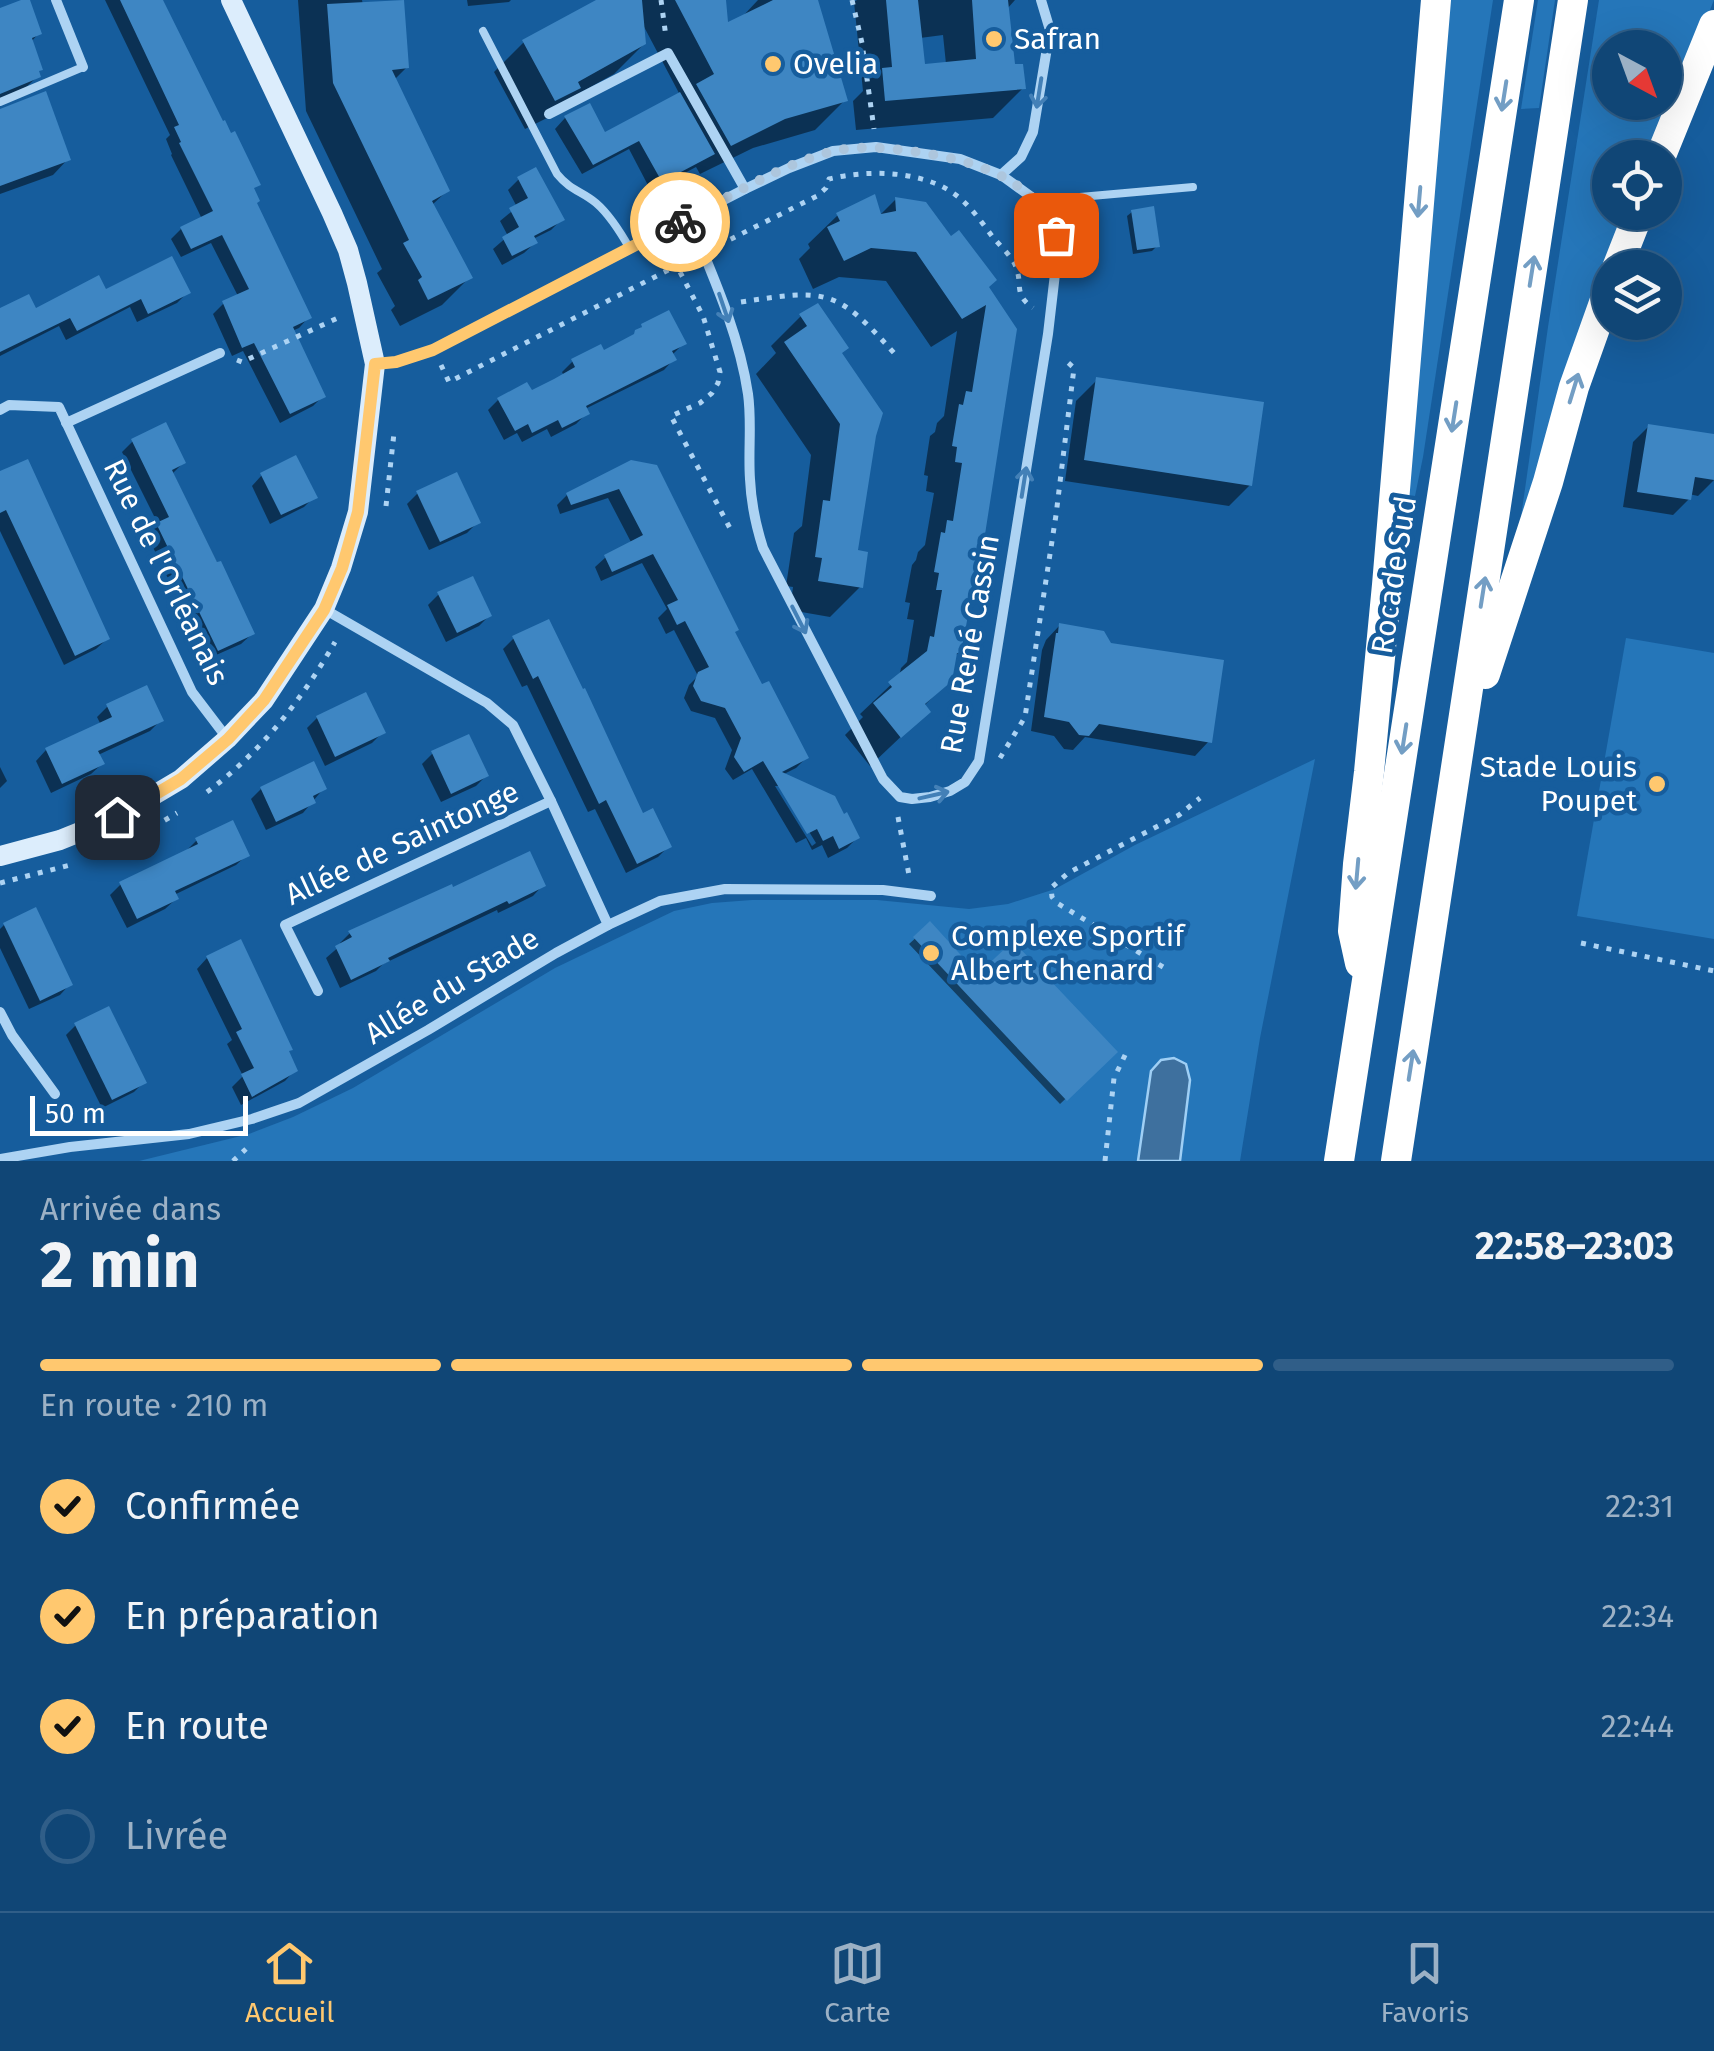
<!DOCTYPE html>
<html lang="fr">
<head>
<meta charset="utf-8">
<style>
  body { margin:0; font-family:"Fira Sans",sans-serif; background:#194d7b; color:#f1f3f6; height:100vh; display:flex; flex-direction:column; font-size:38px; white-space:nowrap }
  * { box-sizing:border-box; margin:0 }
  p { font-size:32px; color:#9cb1c5 }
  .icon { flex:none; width:55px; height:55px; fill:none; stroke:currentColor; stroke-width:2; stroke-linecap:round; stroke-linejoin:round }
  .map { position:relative; height:1161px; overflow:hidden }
  .sheet { display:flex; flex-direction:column; background:#104676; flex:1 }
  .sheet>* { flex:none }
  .needle { width:65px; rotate:139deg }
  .fabs { position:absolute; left:1592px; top:30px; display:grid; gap:20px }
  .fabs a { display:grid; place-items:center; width:90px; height:90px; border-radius:50%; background:#104676; box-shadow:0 10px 40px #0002,0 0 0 2px #305e88; font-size:50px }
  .scale { position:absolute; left:30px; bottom:25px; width:218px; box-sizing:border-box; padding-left:10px; border:5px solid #fff; border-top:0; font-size:28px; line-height:35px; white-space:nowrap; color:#fff; -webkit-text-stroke:8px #165d9d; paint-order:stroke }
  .pin { position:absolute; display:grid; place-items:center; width:85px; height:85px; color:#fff; margin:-42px; border-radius:20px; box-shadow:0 5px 15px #0006 }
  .courier { position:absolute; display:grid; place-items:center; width:100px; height:100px; margin:-50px; border:8px solid #ffc86f; border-radius:50%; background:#fff; color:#222; box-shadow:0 2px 12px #0007 }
  .overview em { font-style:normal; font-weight:700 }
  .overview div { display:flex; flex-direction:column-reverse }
  .overview { display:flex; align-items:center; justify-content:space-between; height:170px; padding:0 40px }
  h1 { font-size:65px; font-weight:700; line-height:75px }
  .bar { display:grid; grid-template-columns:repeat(4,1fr); gap:15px 10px; align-content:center; height:120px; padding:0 40px }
  .bar i { height:12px; border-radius:8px; background:#305e88 }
  .bar .selected { background:#ffc86f }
  .bar p { grid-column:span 4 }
  ol { padding:0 40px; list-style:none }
  li { display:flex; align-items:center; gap:30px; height:110px }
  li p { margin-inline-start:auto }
  li .icon { padding:10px; border-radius:50%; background:#ffc86f; color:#111; stroke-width:4 }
  li:last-child { color:#9cb1c5 }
  li i { width:55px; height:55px; border:5px solid #305e88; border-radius:50% }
  .tab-bar { display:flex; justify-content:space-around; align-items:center; height:140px; border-top:2px solid #305e88; background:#104676; font-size:28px; color:#9cb1c5 }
  .tab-bar a { display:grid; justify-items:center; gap:5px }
  .tab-bar .selected { color:#ffc86f }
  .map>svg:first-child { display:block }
</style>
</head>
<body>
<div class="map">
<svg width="1714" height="1161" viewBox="0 0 1714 1161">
  <rect width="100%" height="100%" fill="#165d9d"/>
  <!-- green -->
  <g fill="#2576b9" fill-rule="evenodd">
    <path d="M1447,0h46l-70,457 -16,78h-6z"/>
    <path d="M1538,0h17l-16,108 -18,1z"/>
    <path d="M1599,0h115l-64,157 -40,1v54l18,1 -107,304 27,-190zM1610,48h55v54h-55z"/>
    <path d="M1626,638l88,15v286l-137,-23z"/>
    <path d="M1315,759l-55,279 -20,123h-1101l110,-27 44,-17 60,-29 202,-120 119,-57 38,-8 40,-3h125l92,9 39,-5 47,-15 80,-44z"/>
  </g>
  <!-- water -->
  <path fill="#3e709e" stroke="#9fcff5" stroke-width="2.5" d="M1174,1058l12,6 4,16 -10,81h-42l13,-90 10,-11z"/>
  <!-- shadow -->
  <g fill="#0007" fill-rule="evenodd">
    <path d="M105,0h56l91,190 3,13 54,114 -10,11 -7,3 31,65 -10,10 -33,17 -37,-72 -11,5 -19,-42 11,-11 14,-7 -27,-53 -30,14 -10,-18 10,-10 21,-10 -31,-64 1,-1 -6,-15 4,-4z"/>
    <path d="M298,0h64l1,5 44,62 -13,13 53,111 -15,14 38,72 -28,28 -42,21 -9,-16 4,-4 -18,-33 5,-4 -76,-158z"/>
    <path d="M467,0h44l-2,2 -41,4z"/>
    <path d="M601,0h122l3,26 17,-10 15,-16h58l29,100 -30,30 -62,18 -53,26 -4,-7 -45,24 -22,-42 -47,25 -27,-45 10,-11 23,-12 16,30 76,-41 -38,-72 2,21 -30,30 -49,27 -16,16 -24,12 -31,-57 30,-30z"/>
    <path d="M857,0h158l-8,9 6,58 10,21 -30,30 -137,12 -3,-29 10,-10 -9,-89zM943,35l3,29 -24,3 -2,-29z"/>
    <path d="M0,10l39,23 -8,9 7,34 -16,15 -22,10z"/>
    <path d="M0,111l68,48 -15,16 -53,19z"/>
    <path d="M519,179l43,40 -11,11 -18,9 2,4 -11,10 -22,12 -9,-16 15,-13 -8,-15 17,-14 -9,-17z"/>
    <path d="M896,199l90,88 28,42 -42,275 -6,6 -7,42 -6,6 -3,21 -26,27 4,5 -58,55 -25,-31 18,-18 -3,-3 39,-37 2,-9 6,-6 7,-42 -7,-1 3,-16 -5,-1 7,-37 4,-5 2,-8 7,-7 9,-52 -8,-2 2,-15 -4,-1 6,-39 5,-4 2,-9 7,-7 13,-85 -26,16 -45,-66 -47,-4 -26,12 -14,-30 11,-11 -2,-4 30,-29 41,1z"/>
    <path d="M1132,212l25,34 -5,5 -19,3 -6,-38z"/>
    <path d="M105,292h83l-11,11 -40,19 -7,-15 -64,33 -7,-14 -59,30v-45h35z"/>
    <path d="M801,316l39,38 20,233 -30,30 -40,-7 3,-23 -7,-1 8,-53 8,-7 9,-71 -55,-81 20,-21 -5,-7z"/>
    <path d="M643,326l41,17 -12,12 2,4 -10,11 -79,39 2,4 -11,11 -25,13 -4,-8 -25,13 -5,-9 -13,7 -16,-30 10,-10 33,-6 33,-18 -2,-4 11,-11 30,-8 27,-14z"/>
    <path d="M1097,380l153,105 -21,21 -164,-25 11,-80z"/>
    <path d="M1649,426l65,10v44l-16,16 -9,-2v5l-16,16 -50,-8 10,-65z"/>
    <path d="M133,441l50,22 -10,10 79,161 -11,10 -34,15 -60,-124 11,-11 -36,-72z"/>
    <path d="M631,462l101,171 29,54 45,71 -10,10 -14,7 75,63 -10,10 -19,10 -6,-13 -10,5 -6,-12 -10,5 -44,-74 -19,11 -8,-11 7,-19 -17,-32 -24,-7 -7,-13 5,-13 9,-9 -24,-46 -8,4 -8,-16 9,-9 -25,-46 -41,18 -6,-14 11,-10 26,-13 -24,-46 -48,16 -3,-9 10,-10zM775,786h6l35,57 -4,3z"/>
    <path d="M0,474l107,165 -11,10 -32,16 -64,-134z"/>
    <path d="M262,475l52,22 -10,10 -34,17 -18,-38z"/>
    <path d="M418,493l60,29 -11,11 -38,17 -22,-46z"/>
    <path d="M439,594l50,22 -10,10 -33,16 -18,-37z"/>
    <path d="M1060,625l49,20 100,96 -14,15 -110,-19 -12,13 -9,-1 -10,-13 -23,-5 11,-81 4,-10z"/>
    <path d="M514,638l128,178 26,31 -10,10 -32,16 -31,-64 -7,3 -61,-127 -5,2 -19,-38z"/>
    <path d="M107,707l54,13 -11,11 -52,24 4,9 -11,10 -40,19 -15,-32 10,-11 55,-25 -4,-8z"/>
    <path d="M317,718l65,15 -10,10 -47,23 -18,-38z"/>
    <path d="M433,753l53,23 -10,10 -35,16 -19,-38z"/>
    <path d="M0,767l7,14 -7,7z"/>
    <path d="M324,788l-21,25 -37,17 -15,-31 10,-10z"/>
    <path d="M197,840l50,15 -11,10 -62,30 2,4 -11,10 -38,19 -17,-33 11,-11 65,-33z"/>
    <path d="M543,885l-10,11 -35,17 -1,-3 -114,54 -7,7 -36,17 -14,-30 15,-13 -1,-2 10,-10z"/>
    <path d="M4,925l66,59 -10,11 -31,14 -29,-61v-19z"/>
    <path d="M930,925l48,52 137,75 -55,52 -151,-160z"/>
    <path d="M207,958l80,94 8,18 -10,11 -44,24 -9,-18 11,-11 -16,-32 5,-4 -35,-71z"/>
    <path d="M76,1025l68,57 -10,10 -32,16 -36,-73z"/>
  </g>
  <!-- building -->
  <g fill="#3e86c3">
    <path d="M21,0h9l12,34 -10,4 11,32 -4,1 2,6 -41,17v-86z"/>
    <path d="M120,0h43l60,121 2,-1 6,13 4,-2 26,54 -7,3 6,13 -3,2 55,115 -19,9 33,70 -36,17 -36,-71 -12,5 -20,-47 27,-12 -27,-54 -31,14 -11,-22 33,-16 -34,-68 2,-1 -7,-15 5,-2z"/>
    <path d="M404,0l5,68 -17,2 58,121 -18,10 41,77 -45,22 -10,-20 4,-3 -19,-34 6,-3 -76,-157 -6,-79z"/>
    <path d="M596,0h46l4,44 -68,38 3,6 -26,13 -33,-61z"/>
    <path d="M675,0h51l2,22 45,-22h45l30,101 -63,18 -54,27 -35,-62 18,-10z"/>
    <path d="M886,0h32l7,64 51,-5 -4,-59h36l7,64h8l3,25 -141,12 -3,-33 10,-1z"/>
    <path d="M46,91l25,69 -71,26v-77z"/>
    <path d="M680,92l35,62 -53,28 -23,-41 -46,24 -29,-49 26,-13 15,29z"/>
    <path d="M536,167l29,53 -31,16 4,7 -26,13 -10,-19 17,-10 -10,-19 19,-10 -11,-21z"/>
    <path d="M875,194l6,20 15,-3 -1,-14 31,5 25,34 8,-6 38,50 -8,7 28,42 -43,276 -4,-1 -9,50 -4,-1 -5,28 -27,23 6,8 -30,26 -28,-35 19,-16 -4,-5 39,-31 3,-15 4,1 8,-47h-6l3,-17 -5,-1 7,-40 4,1 2,-13 6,1 9,-58 -7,-1 2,-15 -5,-1 7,-42 4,1 3,-14 6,1 14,-87 -24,14 -46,-67 -45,-4 -27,13 -17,-34 13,-6 -4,-8z"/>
    <path d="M1154,206l6,41 -23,3 -6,-40z"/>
    <path d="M172,256l19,37 -43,21 -7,-15 -64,32 -7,-13 -70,34v-44l29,-14 7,14 63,-33 7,14z"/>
    <path d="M818,303l31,45 -7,5 41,60 -7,23 -18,114 10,2 -5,36 -45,-7 4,-23 -7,-1 8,-57 7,1 10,-77 -56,-82 23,-16 -8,-12z"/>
    <path d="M669,310l18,34 -15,7 5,9 -91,46 4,8 -28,14 -4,-8 -26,13 -4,-9 -13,7 -18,-33 30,-16 5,8 22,-11 21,-12 -4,-8 30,-15 3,6 30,-16 1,-4 7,-3 -1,-3z"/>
    <path d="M1096,377l168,25 -12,84 -168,-26z"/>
    <path d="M166,422l20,41 -14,7 45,92 4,-1 34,73 -37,17 -62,-128 13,-6 -38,-78z"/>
    <path d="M1648,424l66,10v46l-19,-3 -4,23 -54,-8z"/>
    <path d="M296,455l22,43 -37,17 -21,-42z"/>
    <path d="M28,459l82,180 -35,17 -69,-146 -6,3v-42z"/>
    <path d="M631,460l26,5 82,165 -4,2 27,52 7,-3 40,77 -27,14 53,24 9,18 3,-2 13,26 -21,11 -6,-13 -10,5 -6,-12 -10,5 -44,-73 -19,11 -10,-15 7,-19 -16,-30 -24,-7 -8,-15 5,-14 11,-5 -24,-46 -8,4 -10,-20 11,-5 -25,-46 -41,18 -8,-17 39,-20 -24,-46 -48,16 -5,-12z"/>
    <path d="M457,472l24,51 -41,19 -24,-51z"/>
    <path d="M473,576l19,40 -35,17 -20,-41z"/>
    <path d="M549,619l34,70 2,-1 58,125 10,-5 19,39 -35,17 -31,-64 -7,4 -61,-128 -5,3 -21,-43z"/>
    <path d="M1059,623l45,8 7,12 113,17 -12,83 -113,-19 -10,12 -10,-1 -10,-13 -25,-5 12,-84h2z"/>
    <path d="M147,685l17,36 -66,30 7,13 -43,20 -17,-36 67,-31 -6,-13z"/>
    <path d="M366,692l20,41 -51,24 -19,-41z"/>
    <path d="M469,734l20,42 -38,18 -20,-43z"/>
    <path d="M314,761l13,28 -14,7 3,7 -40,19 -16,-35z"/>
    <path d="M233,820l17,36 -75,35 4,8 -42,20 -18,-37 79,-38 -3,-6z"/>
    <path d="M530,851l16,35 -37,18 -2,-3 -99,47 -20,10 2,3 -39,19 -16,-34 17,-9 -4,-6 104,-47 1,3z"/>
    <path d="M36,907l37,78 -33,16 -37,-78z"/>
    <path d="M930,921l48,53 35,-33 105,111 -51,49 -154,-164z"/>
    <path d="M241,939l52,111 -4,1 9,20 -46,26 -11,-23 13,-6 -18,-36 6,-3 -36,-73z"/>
    <path d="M109,1006l38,77 -35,17 -38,-77z"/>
  </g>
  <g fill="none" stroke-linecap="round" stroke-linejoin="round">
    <!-- path -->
    <g stroke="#add3f3" stroke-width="5" stroke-dasharray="5 8" stroke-linecap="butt">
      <path d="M661,0l5,37"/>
      <path d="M852,0l10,43 12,86"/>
      <path d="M640,198l11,20"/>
      <path d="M719,245l98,-49 9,-8 3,-9c41,-10 100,-9 133,21 12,11 21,24 30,36 7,9 20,20 24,31 7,18 -3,27 17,41"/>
      <path d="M668,249l35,67 17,56 -2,11 -6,10 -12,10 -29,13 62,118"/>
      <path d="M741,302c85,-13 95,-14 153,51"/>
      <path d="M237,360l5,2 98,-45"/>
      <path d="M441,365l8,17 237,-121"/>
      <path d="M386,506l8,-73"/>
      <path d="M1000,758l25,-41 31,-202 18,-147 -10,-9"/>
      <path d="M207,792c54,-40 94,-91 128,-150"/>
      <path d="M898,817l11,58"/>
      <path d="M131,840l46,-27"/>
      <path d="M0,883l70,-18"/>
      <path d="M1581,943l133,28"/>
      <path d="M1163,967l-106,-64 -5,-6 -1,-9 17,-15 111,-58 21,-17"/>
      <path d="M233,1161l13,-12"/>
      <path d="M1105,1161l9,-83 14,-29"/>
    </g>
    <!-- lane -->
    <g stroke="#add3f3" stroke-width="8">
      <path d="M483,31l74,143c14,17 25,17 39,29 14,12 25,30 34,46"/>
      <path d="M0,102l83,-35"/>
      <path d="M1033,198l47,-1 113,-10"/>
    </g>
    <!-- street -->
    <g stroke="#add3f3" stroke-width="10">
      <path d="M56,0l27,67"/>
      <path d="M549,114l119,-61 77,136"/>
      <path d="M1001,175l20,-18 12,-25 17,-102 -9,-30"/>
      <path d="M375,364l20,-2 38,-12 312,-161 44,-21 44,-17 43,-4 84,12 41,16 32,23 18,24 7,26 -10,86 -69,427 -14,21 -15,9 -20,6 -18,2 -12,-2 -17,-18 -120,-231c-7,-22 -12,-46 -13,-69 -2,-28 2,-57 -2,-85 -9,-61 -36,-120 -59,-176"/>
      <path d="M0,410l9,-5 50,2 133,285 35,46"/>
      <path d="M66,423l154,-70"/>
      <path d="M324,609l163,94 26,22 38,76 57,124"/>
      <path d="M318,991l-33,-66 266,-124"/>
      <path d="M0,1012l12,23 43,59"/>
      <path d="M0,1159l70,-12 119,-13 63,-15 47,-16 129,-73 128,-77 52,-28 52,-24 65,-12 158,1 48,6"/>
    </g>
    <!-- secondary -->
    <path stroke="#dcedfc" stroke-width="20" d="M0,856l60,-16 57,-23 64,-38 46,-40 37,-39 60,-91 17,-41 17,-56 17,-148 -18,-81 -9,-33 -16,-37 -101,-213"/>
    <!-- highway -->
    <g stroke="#fff" stroke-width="30">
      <path d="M1660,158l54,-133"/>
      <path d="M1617,268l22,-56"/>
      <path d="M1485,674l63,-192 26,-95 36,-101"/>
      <path d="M1360,963l-7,-32 5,-67 11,-92 18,-187 49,-585"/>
      <path d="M1339,1161l180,-1161"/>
      <path d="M1396,1161l177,-1161"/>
    </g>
  </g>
  <!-- one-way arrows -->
  <defs><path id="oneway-shaft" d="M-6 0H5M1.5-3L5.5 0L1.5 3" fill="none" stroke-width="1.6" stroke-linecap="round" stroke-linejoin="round" transform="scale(2.5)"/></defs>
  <g stroke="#4380b7">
    <use href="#oneway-shaft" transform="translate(1039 93) rotate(99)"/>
    <use href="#oneway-shaft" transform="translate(724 308) rotate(71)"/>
    <use href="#oneway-shaft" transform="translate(1024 482) rotate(-81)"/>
    <use href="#oneway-shaft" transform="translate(799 620) rotate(63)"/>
    <use href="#oneway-shaft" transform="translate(934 795) rotate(-13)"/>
  </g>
  <g stroke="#739ec4">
    <use href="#oneway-shaft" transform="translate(1504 96) rotate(99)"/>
    <use href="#oneway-shaft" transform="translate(1419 202) rotate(95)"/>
    <use href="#oneway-shaft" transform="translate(1532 271) rotate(-81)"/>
    <use href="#oneway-shaft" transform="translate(1574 388) rotate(-73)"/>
    <use href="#oneway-shaft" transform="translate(1454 417) rotate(99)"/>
    <use href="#oneway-shaft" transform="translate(1483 592) rotate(-81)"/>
    <use href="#oneway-shaft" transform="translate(1404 739) rotate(99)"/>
    <use href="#oneway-shaft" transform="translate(1357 874) rotate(95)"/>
    <use href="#oneway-shaft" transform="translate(1411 1065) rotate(-81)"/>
  </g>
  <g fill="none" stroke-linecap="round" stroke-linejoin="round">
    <!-- done -->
    <path stroke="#adc6dd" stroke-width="10" stroke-dasharray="0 18" d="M680,222c43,-22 106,-60 154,-71 28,-6 55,-3 84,1 55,9 116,25 138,83"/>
    <!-- route -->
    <path stroke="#ffc86f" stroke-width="12" d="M117,817l64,-38 47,-40 36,-39 60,-90 18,-42 16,-56 17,-148 21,-2 37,-12 247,-128"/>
  </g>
  <!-- markers -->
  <g fill="#ffc86f" stroke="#165d9d" stroke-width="4">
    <circle cx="994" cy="39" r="10"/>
    <circle cx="773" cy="64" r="10"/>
    <circle cx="1657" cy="784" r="10"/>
    <circle cx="931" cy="953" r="10"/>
  </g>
  <g text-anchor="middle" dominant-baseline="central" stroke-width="9" stroke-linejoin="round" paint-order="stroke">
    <!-- poi labels -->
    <g font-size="30" fill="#fff" stroke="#165d9d" text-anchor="start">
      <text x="1014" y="39">Safran</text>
      <text x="793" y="64">Ovelia</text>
      <text x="1637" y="767" text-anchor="end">Stade Louis<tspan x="1637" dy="34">Poupet</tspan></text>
      <text x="951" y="936">Complexe Sportif<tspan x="951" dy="34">Albert Chenard</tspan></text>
    </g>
    <!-- street labels -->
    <g font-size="30" fill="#fff" stroke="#165d9d">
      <text transform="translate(166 572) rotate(64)">Rue de l'Orléanais</text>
      <text transform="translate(1394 575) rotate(-81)">Rocade Sud</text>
      <text transform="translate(970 644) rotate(-80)">Rue René Cassin</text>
      <text transform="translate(402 843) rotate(-25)">Allée de Saintonge</text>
      <text transform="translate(452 986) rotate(-31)">Allée du Stade</text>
    </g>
  </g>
</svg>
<div class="fabs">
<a><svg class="needle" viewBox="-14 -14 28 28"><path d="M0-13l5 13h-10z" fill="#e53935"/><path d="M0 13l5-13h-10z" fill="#9cb1c5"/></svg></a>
<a><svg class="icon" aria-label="locate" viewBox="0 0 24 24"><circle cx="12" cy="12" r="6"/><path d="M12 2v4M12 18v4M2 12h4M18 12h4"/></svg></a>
<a><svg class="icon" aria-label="layers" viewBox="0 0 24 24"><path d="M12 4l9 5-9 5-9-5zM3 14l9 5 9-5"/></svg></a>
</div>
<div class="scale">50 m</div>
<div class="pin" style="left:1056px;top:235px;background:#ea580c"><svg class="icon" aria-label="bag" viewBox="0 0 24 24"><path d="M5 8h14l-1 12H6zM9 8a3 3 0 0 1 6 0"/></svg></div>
<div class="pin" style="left:117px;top:817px;background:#1f2937"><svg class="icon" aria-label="home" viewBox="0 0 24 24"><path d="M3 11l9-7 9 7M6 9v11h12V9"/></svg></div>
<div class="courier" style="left:680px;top:222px"><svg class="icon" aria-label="bike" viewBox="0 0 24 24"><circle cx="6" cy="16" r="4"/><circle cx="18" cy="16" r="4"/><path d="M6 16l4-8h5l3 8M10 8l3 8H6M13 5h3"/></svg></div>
</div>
<section class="sheet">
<div class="overview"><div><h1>2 min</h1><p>Arrivée dans</p></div><em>22:58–23:03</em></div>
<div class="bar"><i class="selected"></i><i class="selected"></i><i class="selected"></i><i></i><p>En route · 210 m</p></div>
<ol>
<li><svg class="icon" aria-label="check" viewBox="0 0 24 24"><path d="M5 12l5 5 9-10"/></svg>Confirmée<p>22:31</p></li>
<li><svg class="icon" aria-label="check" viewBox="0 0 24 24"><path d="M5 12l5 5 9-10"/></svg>En préparation<p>22:34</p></li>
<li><svg class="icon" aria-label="check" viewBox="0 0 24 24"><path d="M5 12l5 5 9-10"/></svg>En route<p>22:44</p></li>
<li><i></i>Livrée</li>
</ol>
</section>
<nav class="tab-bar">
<a class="selected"><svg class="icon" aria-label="home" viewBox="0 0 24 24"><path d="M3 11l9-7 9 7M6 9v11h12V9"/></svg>Accueil</a>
<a><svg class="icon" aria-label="map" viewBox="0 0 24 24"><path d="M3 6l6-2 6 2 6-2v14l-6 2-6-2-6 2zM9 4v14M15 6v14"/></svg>Carte</a>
<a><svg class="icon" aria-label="saved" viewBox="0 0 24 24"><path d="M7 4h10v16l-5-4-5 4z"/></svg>Favoris</a>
</nav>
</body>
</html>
